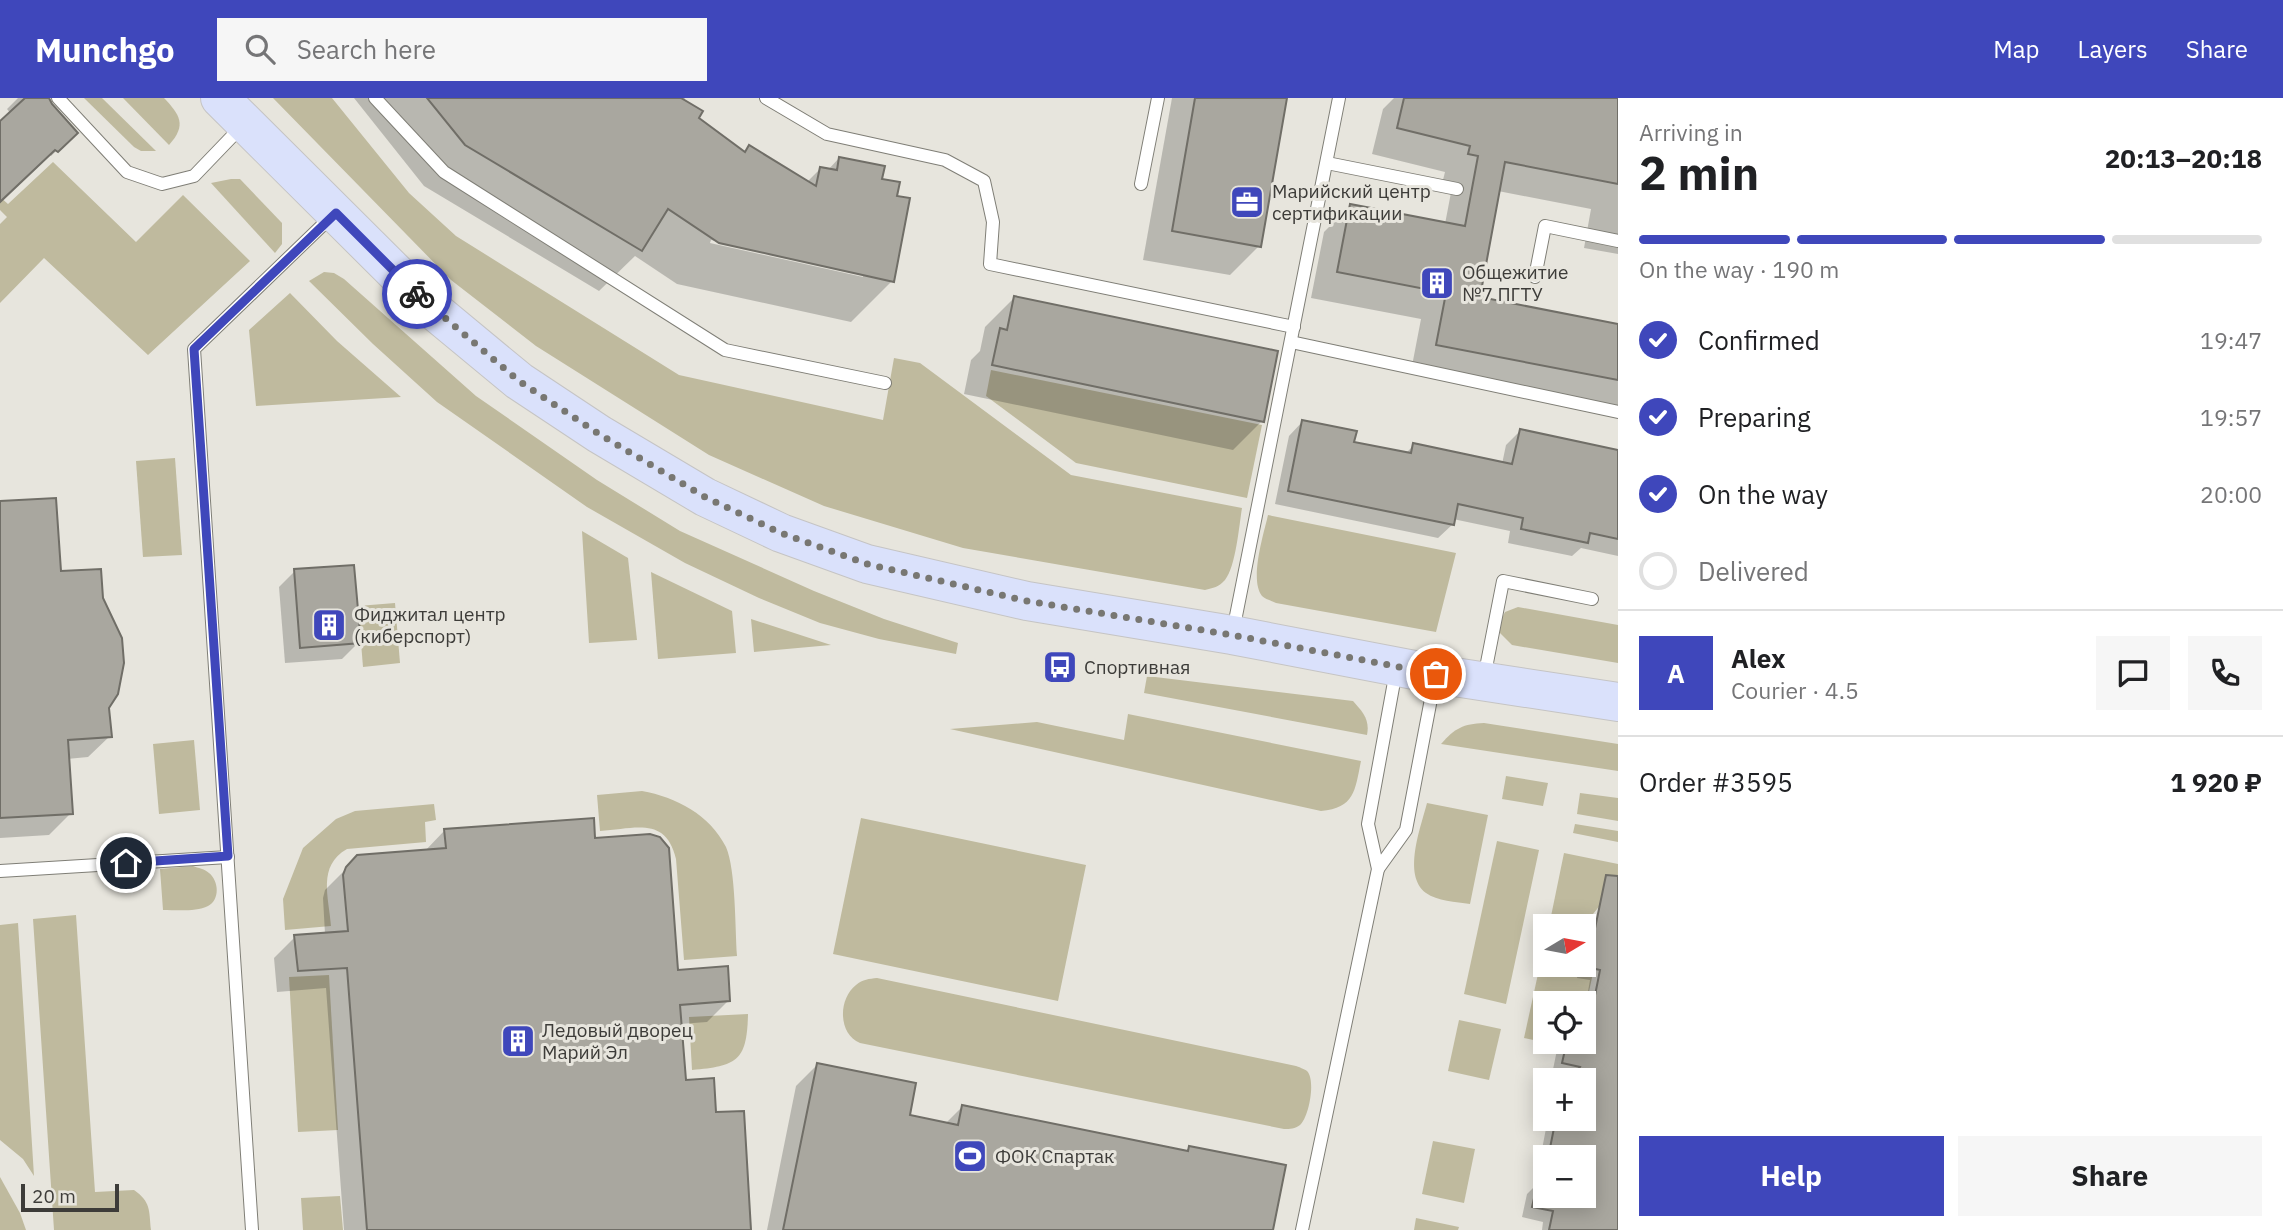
<!DOCTYPE html>
<html lang="en">
<head>
<meta charset="utf-8">
<style>
  body { margin:0; font-family:"IBM Plex Sans",sans-serif; background:#f6f6f6; color:#202124; height:100vh; display:flex; flex-direction:column; font-size:26px; white-space:nowrap }
  * { box-sizing:border-box; margin:0 }
  p { font-size:23px; color:#757577 }
  .icon { flex:none; width:38px; height:38px; fill:none; stroke:currentColor; stroke-width:2; stroke-linecap:round; stroke-linejoin:round }
  .map { position:relative; flex:1; overflow:hidden }
  .details { display:flex; flex-direction:column; background:#fff; width:665px }
  .details>* { flex:none }
  .needle { width:46px; rotate:80deg }
  .tools { position:absolute; left:1533px; top:816px; display:grid; gap:14px }
  .tools a { display:grid; place-items:center; width:63px; height:63px; border-radius:0px; background:#fff; box-shadow:0 4px 18px #0003; font-size:35px }
  .scale { position:absolute; left:21px; bottom:18px; width:98px; box-sizing:border-box; padding-left:7px; border:4px solid #3d3c39; border-top:0; font-size:19px; line-height:24px; white-space:nowrap; color:#3d3c39; -webkit-text-stroke:5px #e7e5dd; paint-order:stroke }
  .pin { position:absolute; display:grid; place-items:center; width:60px; height:60px; color:#fff; margin:-30px; border:4px solid #fff; border-radius:50%; box-shadow:0 2px 7px #0007 }
  .courier { position:absolute; display:grid; place-items:center; width:70px; height:70px; margin:-35px; border:5px solid #3f47bb; border-radius:50%; background:#fff; color:#222; box-shadow:0 2px 9px #0007 }
  .headline em { font-style:normal; font-weight:700 }
  .headline div { display:flex; flex-direction:column-reverse }
  .headline { display:flex; align-items:center; justify-content:space-between; height:119px; padding:0 21px }
  h1 { font-size:46px; font-weight:700; line-height:52px }
  .bar { display:grid; grid-template-columns:repeat(4,1fr); gap:10px 7px; align-content:center; height:84px; padding:0 21px }
  .bar i { height:9px; border-radius:5px; background:#e0e0e0 }
  .bar .active { background:#3f47bb }
  .bar p { grid-column:span 4 }
  .line { display:flex; align-items:center; gap:18px; padding:0 21px; border-top:2px solid #e0e0e0 }
  .line div { flex:1 }
  .round { display:grid; place-items:center; flex:none; width:74px; height:74px; border-radius:0px; background:#f6f6f6 }
  ol { padding:0 21px; list-style:none }
  li { display:flex; align-items:center; gap:21px; height:77px }
  li p { margin-inline-start:auto }
  li .icon { padding:7px; border-radius:50%; background:#3f47bb; color:#fff; stroke-width:4 }
  li:last-child { color:#757577 }
  li i { width:38px; height:38px; border:4px solid #e0e0e0; border-radius:50% }
  .primary-button { display:flex; gap:14px; margin-top:auto; padding:14px 21px }
  .primary-button a { flex:1; height:80px; border-radius:0px; background:#3f47bb; color:#fff; font-size:28px; font-weight:700; line-height:80px; text-align:center }
  .primary-button a+a { background:#f6f6f6; color:#202124 }
  header { display:flex; align-items:center; gap:42px; box-sizing:border-box; height:98px; padding:0 35px; background:#3f47bb; color:#fff }
  header strong { font-size:33px }
  nav { display:flex; gap:38px; margin-inline-start:auto; font-size:24px }
  .search { width:490px; height:63px; background:#f6f6f6; display:flex; align-items:center; gap:18px; box-sizing:border-box; padding:0 24px; border-radius:0px; color:#757577; font-size:26px }
  main { display:flex; flex:1; min-height:0 }
  .map>svg:first-child { display:block }
</style>
</head>
<body>
<header>
<strong>Munchgo</strong>
<div class="search"><svg class="icon" aria-label="search" viewBox="0 0 24 24"><circle cx="10" cy="10" r="6"/><path d="M15 15l6 6"/></svg>Search here</div>
<nav><a>Map</a><a>Layers</a><a>Share</a></nav>
</header>
<main>
<div class="map">
<svg width="1618" height="1132" viewBox="0 0 1618 1132">
  <rect width="100%" height="100%" fill="#e7e5dd"/>
  <!-- green -->
  <g fill="#bfba9e">
    <path d="M84,0h18l54,53h-15l-7,-4z"/>
    <path d="M123,0h41c16,17 23,27 5,47z"/>
    <path d="M273,0h59l77,95 47,43 223,139 204,45 11,-62 26,5 151,112 171,33c-3,18 -6,58 -17,72 -6,7 -12,8 -20,10l-242,-42 -139,-42 -115,-51 -173,-109 -85,-66z"/>
    <path d="M53,64l83,80 47,-47 67,66 -102,94 -104,-97 -44,45v-79l7,-7 -7,-7v-13l8,7z"/>
    <path d="M231,81h9l42,44v21l-7,9 -64,-70z"/>
    <path d="M324,174l10,1 10,6 132,117 121,84 83,51 134,60 70,28 74,24 -2,11 -77,-15 -59,-16 -61,-25 -74,-35 -98,-56 -150,-105 -64,-58 -64,-63z"/>
    <path d="M290,195l47,48 64,56 -145,9 -7,-76z"/>
    <path d="M991,272l271,55 -15,73 -171,-35 -90,-67z"/>
    <path d="M175,360l7,97 -39,2 -7,-96z"/>
    <path d="M1268,417l188,38 -20,79 -160,-29c-4,-2 -11,-4 -14,-7 -13,-16 2,-63 6,-81z"/>
    <path d="M582,433l46,27 9,82 -48,3z"/>
    <path d="M651,474l81,39 4,42 -78,6z"/>
    <path d="M395,505l5,60 -37,4 -5,-61z"/>
    <path d="M1518,509l100,18v38l-106,-18 -12,-12v-11l5,-10z"/>
    <path d="M751,521l80,26 -77,7z"/>
    <path d="M1147,578l206,25c10,11 17,19 14,34l-223,-42z"/>
    <path d="M1128,616l233,47c-6,29 -6,47 -40,50l-371,-82 87,-7 87,18z"/>
    <path d="M1484,625l134,21v27l-177,-27c14,-16 22,-20 43,-21z"/>
    <path d="M194,642l6,70 -41,4 -6,-70z"/>
    <path d="M1506,678l42,7 -5,23 -41,-7z"/>
    <path d="M642,693c34,6 68,24 84,56 10,23 9,82 11,109l-53,4 -8,-101c-10,-43 -41,-30 -76,-28l-3,-36z"/>
    <path d="M1580,695l38,5v23l-41,-7z"/>
    <path d="M1427,705l61,12 -18,89c-14,-2 -33,-3 -44,-11 -24,-18 -5,-66 1,-90z"/>
    <path d="M434,706l2,16 -11,2 1,20 -79,7c-30,17 -18,48 -16,77l-46,4 -2,-31 20,-51 33,-29 19,-8z"/>
    <path d="M861,720l225,47 -28,136 -225,-47z"/>
    <path d="M1575,726l43,7v11l-45,-9z"/>
    <path d="M1497,743l42,9 -33,154 -42,-10z"/>
    <path d="M1564,755l54,11v33l-16,6 -9,11 -9,43v-31h-35z"/>
    <path d="M193,768c5,2 12,3 16,7 10,8 11,27 -1,33 -12,6 -32,4 -45,4l-3,-41z"/>
    <path d="M76,817l19,277 39,-2c17,12 15,20 17,40h-97l-21,-311z"/>
    <path d="M18,825l16,253 -11,-17 -23,-19v-215z"/>
    <path d="M1545,844v22h37l-1,7 12,2 -9,42v-12h-39v38h18l-1,5 -38,-8z"/>
    <path d="M329,877l9,155 -40,2 -9,-155z"/>
    <path d="M877,880l419,88c1,0 10,4 11,5 9,9 2,46 -7,54 -5,4 -10,4 -16,4l-424,-86c-22,-9 -22,-44 -4,-58 7,-6 13,-6 21,-7z"/>
    <path d="M748,916c-1,47 -11,52 -56,56l-3,-53z"/>
    <path d="M1459,922l42,9 -12,51 -41,-9z"/>
    <path d="M1433,1043l42,8 -11,54 -42,-9z"/>
    <path d="M0,1079l20,36 6,17h-26z"/>
    <path d="M340,1098l3,34h-40l-2,-32z"/>
    <path d="M1416,1120l43,9 -1,3h-44z"/>
  </g>
  <!-- shadow -->
  <g fill="#0003" fill-rule="evenodd">
    <path d="M18,0h31l1,6 26,28 -25,24 -2,-3 -49,39v-68l11,-10 -4,-5z"/>
    <path d="M354,0h331l-2,3 13,18 47,34 6,-6 58,35 14,-14 7,2 11,-12 41,22 15,17 -3,84 -41,41 -174,-38 -42,-28 -36,35 -175,-105zM711,142l152,33v4l-153,-34z"/>
    <path d="M1172,0h113l-26,148 -29,29 -87,-15z"/>
    <path d="M1394,0h206l-11,52 29,5v99l-34,-6 7,-39 -93,-18 -21,108 141,27v84l-207,-39 10,-52 -110,-21 13,-66 26,-26 95,18 8,-42 -10,-2 2,-8 -73,-18 11,-45z"/>
    <path d="M1014,200l248,123 -29,29 -269,-56 7,-34 9,-9 5,-24z"/>
    <path d="M1303,323l49,23 53,10 9,-9 88,19 4,-19 14,-14 98,20v105l-37,-8 -9,8 -64,-13 2,-12 -57,-12v5l-15,14 -163,-34 14,-68z"/>
    <path d="M0,405l59,70 49,135 2,28 -22,21 -21,2 4,54 -22,22 -49,3z"/>
    <path d="M295,473l64,71 -17,17 -57,4 -6,-76z"/>
    <path d="M445,732l149,10 82,131 53,29 -22,22 -27,2 4,57 30,33 36,116h-406l-18,-242 -49,4 -3,-34 21,-21 30,-3 -2,-36 2,-8 33,-33 66,-5z"/>
    <path d="M1618,808v324h-76l1,-8 -21,-5 5,-23 11,-11 4,1 -3,-19 9,-47h36v-38h-15l1,-2 -18,-4 5,-24 9,-9h18v-27l6,-34 -13,-2 3,-14h4l2,-32 22,-23zM1545,1059h39v38h-39z"/>
    <path d="M817,967l91,52 37,7 17,-17 223,45 4,-4 83,82h-505l29,-144z"/>
  </g>
  <!-- building -->
  <g fill="#a9a79f" stroke="#706e67" stroke-width="2">
    <path d="M25,0h24l3,6 26,29 -20,19 -3,-2 -55,52v-81z"/>
    <path d="M427,0h254l22,13 -4,7 46,34 4,-7 67,41 4,-19 17,3 2,-13 46,9 -3,13 18,3 -3,14 13,2 -16,84 -175,-39 -51,-34 -26,42 -177,-106z"/>
    <path d="M1195,0h92l-26,149 -89,-16z"/>
    <path d="M1404,0h214v86l-113,-22 -25,135 138,27v56l-182,-35 10,-52 -109,-21 13,-68 115,22 13,-70 -10,-2 2,-8 -73,-18z"/>
    <path d="M1014,198l264,55 -14,71 -272,-57 8,-37 7,2z"/>
    <path d="M1302,322l55,11 -3,11 57,11 2,-10 99,21 8,-35 98,21v89l-28,-6 -2,10 -67,-14 2,-11 -65,-14 -4,21 -166,-34z"/>
    <path d="M56,400l5,73 40,-2 2,29 19,40 2,25 -6,31 -9,14 3,29 -44,3 5,74 -73,4v-317z"/>
    <path d="M354,467l7,78 -61,5 -6,-79z"/>
    <path d="M594,720l1,20 55,-4 10,3 9,11 9,122 50,-4 2,35 -50,4 6,75 28,-2 2,34 28,-1 7,119h-384l-20,-262 -49,3 -4,-36 54,-4 -5,-56 3,-8 11,-12 89,-7 -2,-19z"/>
    <path d="M1606,777l12,1v354h-69l4,-19 -21,-4 6,-26 7,2v12h39v-38h-34l-1,-4 7,-35h28v-38h-12l8,-13 -18,-4 5,-22h19l14,-71 -13,-3z"/>
    <path d="M817,965l99,20 -6,32 48,10 4,-20 226,46 1,-5 97,19 -13,65h-490z"/>
  </g>
  <g fill="none" stroke-linecap="round" stroke-linejoin="round">
    <!-- lane casing -->
    <g stroke="#7f7e76" stroke-width="14">
      <g id="lane">
        <path d="M58,0l69,74 35,12 32,-8 49,-51"/>
        <path d="M375,0l69,74 281,178 160,33"/>
        <path d="M766,0l61,36 118,26 39,21 9,41 -3,42 304,63"/>
        <path d="M1327,65l130,26"/>
        <path d="M1141,86l17,-86"/>
        <path d="M1535,179l10,-51 73,15"/>
        <path d="M1291,244l327,70"/>
        <path d="M1233,533l106,-533"/>
        <path d="M1484,580l19,-97 89,18"/>
        <path d="M1378,771l28,-39 29,-152"/>
        <path d="M0,773l228,-14"/>
        <path d="M252,1132l-58,-881 138,-133"/>
        <path d="M1302,1132l76,-361 -10,-45 28,-153"/>
      </g>
    </g>
    <!-- primary casing -->
    <g stroke="#c5c4c4" stroke-width="40">
      <path id="primary" d="M220,0l212,211 87,72 80,53 106,63 76,36 86,31 160,37 205,34 203,39 183,28"/>
    </g>
    <!-- lane -->
    <use href="#lane" stroke="#fff" stroke-width="12"/>
    <!-- primary -->
    <use href="#primary" stroke="#dae1fb" stroke-width="38"/>
  </g>
  <g fill="none" stroke-linecap="round" stroke-linejoin="round">
    <!-- done -->
    <path stroke="#787772" stroke-width="7" stroke-dasharray="0 12.6" d="M417,196l102,87 80,53 106,63 76,36 86,31 160,37 205,34 204,39"/>
    <!-- route -->
    <path stroke="#3f47bb" stroke-width="9" d="M126,765l102,-7 -34,-507 142,-136 81,81"/>
  </g>
  <!-- icons -->
  <defs>
    <g id="office-square" transform="scale(1.75)"><rect x="-9" y="-9" width="18" height="18" rx="4" fill="#3f47bb" stroke="#e7e5dd"/><path d="M-6-3h4V-5.5h4V-3h4V5H-6ZM-1-4.5V-3h2v-1.5ZM-6 0V1H6V0Z" fill="#fff"/></g>
    <g id="building-square" transform="scale(1.75)"><rect x="-9" y="-9" width="18" height="18" rx="4" fill="#3f47bb" stroke="#e7e5dd"/><path d="M-4-6H4V6H1V3H-1V6H-4ZM-2.5-4.3h1.7v1.8h-1.7ZM.8-4.3h1.7v1.8H.8ZM-2.5-1h1.7V.8h-1.7ZM.8-1h1.7V.8H.8Z" fill="#fff"/></g>
    <g id="bus-square" transform="scale(1.75)"><rect x="-9" y="-9" width="18" height="18" rx="4" fill="#3f47bb" stroke="#e7e5dd"/><path d="M-5-6H5V4H4V6H2V4H-2V6H-4V4H-5ZM-3.5-4V0h7V-4ZM-3.5 1.2v1.5H-2V1.2ZM2 1.2v1.5H3.5V1.2Z" fill="#fff"/></g>
    <g id="stadium-square" transform="scale(1.75)"><rect x="-9" y="-9" width="18" height="18" rx="4" fill="#3f47bb" stroke="#e7e5dd"/><path d="M0-5a6.5 5 0 1 0 0 10a6.5 5 0 1 0 0-10ZM-3.5-1.8h7v3.6h-7Z" fill="#fff"/></g>
  </defs>
  <g fill-rule="evenodd">
    <use href="#office-square" x="1247" y="104"/>
    <use href="#building-square" x="1437" y="185"/>
    <use href="#building-square" x="329" y="527"/>
    <use href="#bus-square" x="1060" y="569"/>
    <use href="#building-square" x="518" y="943"/>
    <use href="#stadium-square" x="970" y="1058"/>
  </g>
  <g text-anchor="middle" dominant-baseline="central" stroke-width="6" stroke-linejoin="round" paint-order="stroke">
    <!-- poi labels -->
    <g font-size="19" fill="#3d3c39" stroke="#e7e5dd" text-anchor="start">
      <text x="1272" y="93">Марийский центр<tspan x="1272" dy="22">сертификации</tspan></text>
      <text x="1462" y="174">Общежитие<tspan x="1462" dy="22">№7 ПГТУ</tspan></text>
      <text x="354" y="516">Фиджитал центр<tspan x="354" dy="22">(киберспорт)</tspan></text>
      <text x="1084" y="569">Спортивная</text>
      <text x="542" y="932">Ледовый дворец<tspan x="542" dy="22">Марий Эл</tspan></text>
      <text x="995" y="1058">ФОК Спартак</text>
    </g>
  </g>
</svg>
<div class="tools">
<a><svg class="needle" viewBox="-14 -14 28 28"><path d="M0-13l5 13h-10z" fill="#e53935"/><path d="M0 13l5-13h-10z" fill="#757577"/></svg></a>
<a><svg class="icon" aria-label="locate" viewBox="0 0 24 24"><circle cx="12" cy="12" r="6"/><path d="M12 2v4M12 18v4M2 12h4M18 12h4"/></svg></a>
<a>+</a>
<a>−</a>
</div>
<div class="scale">20 m</div>
<div class="pin" style="left:1436px;top:576px;background:#ea580c"><svg class="icon" aria-label="bag" viewBox="0 0 24 24"><path d="M5 8h14l-1 12H6zM9 8a3 3 0 0 1 6 0"/></svg></div>
<div class="pin" style="left:126px;top:765px;background:#1f2937"><svg class="icon" aria-label="home" viewBox="0 0 24 24"><path d="M3 11l9-7 9 7M6 9v11h12V9"/></svg></div>
<div class="courier" style="left:417px;top:196px"><svg class="icon" aria-label="bike" viewBox="0 0 24 24"><circle cx="6" cy="16" r="4"/><circle cx="18" cy="16" r="4"/><path d="M6 16l4-8h5l3 8M10 8l3 8H6M13 5h3"/></svg></div>
</div>
<section class="details">
<div class="headline"><div><h1>2 min</h1><p>Arriving in</p></div><em>20:13–20:18</em></div>
<div class="bar"><i class="active"></i><i class="active"></i><i class="active"></i><i></i><p>On the way · 190 m</p></div>
<ol>
<li><svg class="icon" aria-label="check" viewBox="0 0 24 24"><path d="M5 12l5 5 9-10"/></svg>Confirmed<p>19:47</p></li>
<li><svg class="icon" aria-label="check" viewBox="0 0 24 24"><path d="M5 12l5 5 9-10"/></svg>Preparing<p>19:57</p></li>
<li><svg class="icon" aria-label="check" viewBox="0 0 24 24"><path d="M5 12l5 5 9-10"/></svg>On the way<p>20:00</p></li>
<li><i></i>Delivered</li>
</ol>
<div class="line" style="height:126px"><b class="round" style="background:#3f47bb;color:#fff">A</b><div><b>Alex</b><p>Courier · 4.5</p></div><a class="round"><svg class="icon" aria-label="chat" viewBox="0 0 24 24"><path d="M4 5h16v11H9l-5 4z"/></svg></a><a class="round"><svg class="icon" aria-label="phone" viewBox="0 0 24 24"><path d="M5 4h4l2 5-3 2q2 4 5 5l2-3 5 2v4C11 20 4 13 5 4z"/></svg></a></div>
<div class="line" style="height:91px"><div>Order #3595</div><b>1 920 ₽</b></div>
<div class="primary-button"><a>Help</a><a>Share</a></div>
</section>
</main>
</body>
</html>
